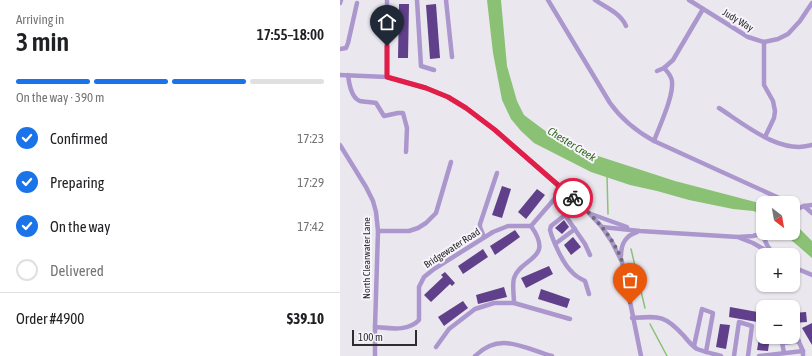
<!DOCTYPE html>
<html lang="en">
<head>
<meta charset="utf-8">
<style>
  body { margin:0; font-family:"Asap Condensed",sans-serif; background:#f2f2f2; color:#202124; height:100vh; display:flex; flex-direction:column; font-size:15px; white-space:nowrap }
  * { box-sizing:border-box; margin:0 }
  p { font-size:13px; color:#757577 }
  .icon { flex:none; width:22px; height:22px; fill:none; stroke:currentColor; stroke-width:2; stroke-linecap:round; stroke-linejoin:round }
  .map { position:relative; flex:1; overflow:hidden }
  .drawer { display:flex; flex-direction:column; background:#fff; width:340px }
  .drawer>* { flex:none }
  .needle { width:26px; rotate:149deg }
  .tools { position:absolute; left:416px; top:196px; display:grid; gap:8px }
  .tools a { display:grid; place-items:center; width:44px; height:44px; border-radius:8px; background:#fff; box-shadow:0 1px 3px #0004; font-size:20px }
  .scale { position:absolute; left:12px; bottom:10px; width:65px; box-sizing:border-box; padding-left:4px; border:2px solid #2d2c2e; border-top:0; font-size:11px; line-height:14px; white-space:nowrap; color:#2d2c2e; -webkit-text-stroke:3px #f7f5fb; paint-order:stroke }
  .pin { position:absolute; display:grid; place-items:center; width:34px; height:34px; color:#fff; margin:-41px -17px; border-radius:50% 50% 50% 0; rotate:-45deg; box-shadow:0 0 4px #0007 }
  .pin .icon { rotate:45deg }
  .courier { position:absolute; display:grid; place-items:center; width:40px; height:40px; margin:-20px; border:3px solid #e11d48; border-radius:50%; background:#fff; color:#222; box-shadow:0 1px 5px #0007 }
  .overview em { font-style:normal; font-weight:600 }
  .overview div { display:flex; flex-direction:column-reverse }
  .overview { display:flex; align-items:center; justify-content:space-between; height:68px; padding:0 16px }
  h1 { font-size:26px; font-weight:600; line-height:30px }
  .bar { display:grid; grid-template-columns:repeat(4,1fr); gap:6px 4px; align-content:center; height:48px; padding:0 16px }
  .bar i { height:5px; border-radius:3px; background:#e0e0e0 }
  .bar .on { background:#1a73e8 }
  .bar p { grid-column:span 4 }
  .line { display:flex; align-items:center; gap:10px; padding:0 16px; border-top:1px solid #e0e0e0 }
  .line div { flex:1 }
  ol { padding:0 16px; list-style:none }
  li { display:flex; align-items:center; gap:12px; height:44px }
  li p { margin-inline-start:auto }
  li .icon { padding:4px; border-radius:50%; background:#1a73e8; color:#fff; stroke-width:4 }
  li:last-child { color:#757577 }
  li i { width:22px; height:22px; border:2px solid #e0e0e0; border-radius:50% }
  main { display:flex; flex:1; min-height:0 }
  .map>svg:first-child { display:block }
</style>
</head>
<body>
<main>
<section class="drawer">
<div class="overview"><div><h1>3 min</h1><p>Arriving in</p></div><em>17:55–18:00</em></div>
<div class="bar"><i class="on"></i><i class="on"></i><i class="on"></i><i></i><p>On the way · 390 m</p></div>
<ol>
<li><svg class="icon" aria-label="check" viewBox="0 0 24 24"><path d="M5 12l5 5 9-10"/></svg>Confirmed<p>17:23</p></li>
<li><svg class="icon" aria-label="check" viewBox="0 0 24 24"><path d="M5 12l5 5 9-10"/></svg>Preparing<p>17:29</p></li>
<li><svg class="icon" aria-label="check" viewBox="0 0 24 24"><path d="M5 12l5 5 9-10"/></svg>On the way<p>17:42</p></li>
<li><i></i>Delivered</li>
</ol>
<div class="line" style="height:52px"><div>Order #4900</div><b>$39.10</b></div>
</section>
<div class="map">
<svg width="472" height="356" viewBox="0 0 472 356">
  <rect width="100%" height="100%" fill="#eae8ee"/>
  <!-- water -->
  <g fill="#8ac175">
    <path d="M147,0h14l6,66 10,35 7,14 24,18 24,13 26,10 77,25 88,23v10l-10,-3 -20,-2 -44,-9 -32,-9 -27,-6 -39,-13 -57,-29 -13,-12 -10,-12 -9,-19 -9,-47z"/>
    <path d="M453,222l19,19v17l-29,-25h10z"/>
  </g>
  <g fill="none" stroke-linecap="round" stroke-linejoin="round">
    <!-- stream -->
    <g stroke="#8ac175" stroke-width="1.5">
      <path d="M267,176l1,38"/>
      <path d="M291,249l14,59"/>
      <path d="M310,324l17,32"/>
    </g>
  </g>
  <!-- building -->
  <g fill="#60408a">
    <path d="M59,4h10l-1,54h-10z"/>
    <path d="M96,4l4,54 -10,1 -4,-54z"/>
    <path d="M162,186l9,3 -9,29 -10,-3z"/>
    <path d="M197,189l8,6 -19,24 -8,-7z"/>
    <path d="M224,220l5,7 -7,7 -7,-6z"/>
    <path d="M175,230l5,7 -25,18 -5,-9z"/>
    <path d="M233,237l8,10 -10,8 -7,-10z"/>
    <path d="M143,249l5,8 -25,17 -5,-8z"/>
    <path d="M209,266l4,8 -27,14 -5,-10z"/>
    <path d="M105,272l10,11 -3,3 -2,-2 -19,18 -7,-7 19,-18 -2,-2z"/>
    <path d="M164,287l3,10 -29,7 -2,-9z"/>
    <path d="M201,289l29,10 -3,9 -29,-9z"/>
    <path d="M123,301l5,7 -24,18 -6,-9z"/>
    <path d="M390,307l33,6v10l-34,-6z"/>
    <path d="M466,312l1,10 -14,1v-10z"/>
    <path d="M472,323v22l-10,-17z"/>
    <path d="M380,324l10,1 -4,24 -10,-2z"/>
    <path d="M421,326h2v11h7l-2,14 -11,-1z"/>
  </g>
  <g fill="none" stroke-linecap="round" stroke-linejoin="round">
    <!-- minor -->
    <g stroke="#ab97cd" stroke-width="4.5">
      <path d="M77,0l4,66 13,4"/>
      <path d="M106,0l6,57"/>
      <path d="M208,0l62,103c12,17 26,28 44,38l136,62"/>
      <path d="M255,0c10,7 26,13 31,26"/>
      <path d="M349,0l59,37 16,5 14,-3 10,-5 12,-13 12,-18"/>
      <path d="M0,3l1,-3"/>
      <path d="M424,42v43l9,16 2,10 -1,7 -9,19"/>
      <path d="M0,49l6,-1 2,-5 9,-40"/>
      <path d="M317,71l7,-3 9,-8 30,-51"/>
      <path d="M0,75l47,2 39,11 22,9 18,11 29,22 92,81 15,16 10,15 10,20 19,94"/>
      <path d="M8,75c1,8 3,23 12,26 4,1 11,1 16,2l8,13 14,-3h5l4,15 -1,24"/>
      <path d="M47,77v-77"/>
      <path d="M379,108c25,16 61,47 93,37"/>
      <path d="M314,141c5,-14 20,-45 18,-60 -1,-5 -4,-9 -8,-13"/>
      <path d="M0,145l26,42 7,14 3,11 2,19 -3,96v29"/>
      <path d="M236,201l-11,14 20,29 5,11"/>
      <path d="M464,206l8,7"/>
      <path d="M453,211l11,-5 8,-1"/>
      <path d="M251,214l36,13"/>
      <path d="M225,215l-14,11 -1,4c3,11 13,34 22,42 3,4 9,7 13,9l4,13"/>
      <path d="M191,226c24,34 -10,31 -17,52 -2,7 0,17 0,25l56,16"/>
      <path d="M262,227l38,4 98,6 15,-1 11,-3"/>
      <path d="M38,231h31l9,-3 8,-5 10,-10 15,-51"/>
      <path d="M422,234l5,11 4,6"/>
      <path d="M144,237l-4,-10v-3l17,-51"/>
      <path d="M400,238l13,5 21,12"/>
      <path d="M215,244l20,-15"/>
      <path d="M281,256c0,-12 4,-20 16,-24"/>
      <path d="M453,267l19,8"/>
      <path d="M292,318c28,-2 33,-3 52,18 4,5 8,10 13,13 8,3 17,5 24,7"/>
      <path d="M35,327c14,1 33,5 44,-7v-33l5,-10 10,-8 59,-37 15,-6h23l32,-37"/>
      <path d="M453,329l10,22v5"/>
      <path d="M441,337l3,16"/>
      <path d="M442,343l17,-2"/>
      <path d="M354,346l8,-37 11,4 -7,39"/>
      <path d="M96,347l13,-18 26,-20 19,-6h20"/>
      <path d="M135,356c25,-25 48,-8 77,0"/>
      <path d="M394,356l5,-34 13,4 -4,30"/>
      <path d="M419,356l44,-5"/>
    </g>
  </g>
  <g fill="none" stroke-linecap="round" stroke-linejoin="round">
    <!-- done -->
    <path stroke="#6f6e71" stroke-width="4" stroke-dasharray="0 7.2" d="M233,198c20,18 40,38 49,63 4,14 6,29 8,43"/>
    <!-- route -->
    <path stroke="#e11d48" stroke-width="5" d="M47,46v31l39,11 22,9 18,11 29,22 78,68"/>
  </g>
  <g text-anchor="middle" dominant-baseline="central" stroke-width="4" stroke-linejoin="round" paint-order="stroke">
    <!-- street labels -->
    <g font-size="10" fill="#2d2c2e" stroke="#f7f5fb">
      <text transform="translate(398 20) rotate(31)">Judy Way</text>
      <text transform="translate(112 248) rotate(-33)">Bridgewater Road</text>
      <text transform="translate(26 258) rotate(-90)">North Clearwater Lane</text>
    </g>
    <!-- water labels -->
    <g font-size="11" font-style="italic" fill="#306316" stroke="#f7f5fb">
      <text transform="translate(232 144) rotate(32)">Chester Creek</text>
    </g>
  </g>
</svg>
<div class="tools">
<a><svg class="needle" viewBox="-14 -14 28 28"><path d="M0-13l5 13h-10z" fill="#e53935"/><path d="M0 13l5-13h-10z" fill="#757577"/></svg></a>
<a>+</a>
<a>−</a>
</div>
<div class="scale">100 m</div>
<div class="pin" style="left:290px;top:304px;background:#ea580c"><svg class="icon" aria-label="bag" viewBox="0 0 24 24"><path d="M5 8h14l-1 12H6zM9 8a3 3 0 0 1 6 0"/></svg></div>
<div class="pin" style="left:47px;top:46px;background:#1f2937"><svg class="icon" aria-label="home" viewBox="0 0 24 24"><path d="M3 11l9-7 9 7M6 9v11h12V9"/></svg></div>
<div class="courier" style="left:233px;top:198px"><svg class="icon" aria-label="bike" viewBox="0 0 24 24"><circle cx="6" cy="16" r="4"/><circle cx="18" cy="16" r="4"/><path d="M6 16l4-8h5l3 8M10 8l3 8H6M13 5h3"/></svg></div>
</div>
</main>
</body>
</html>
